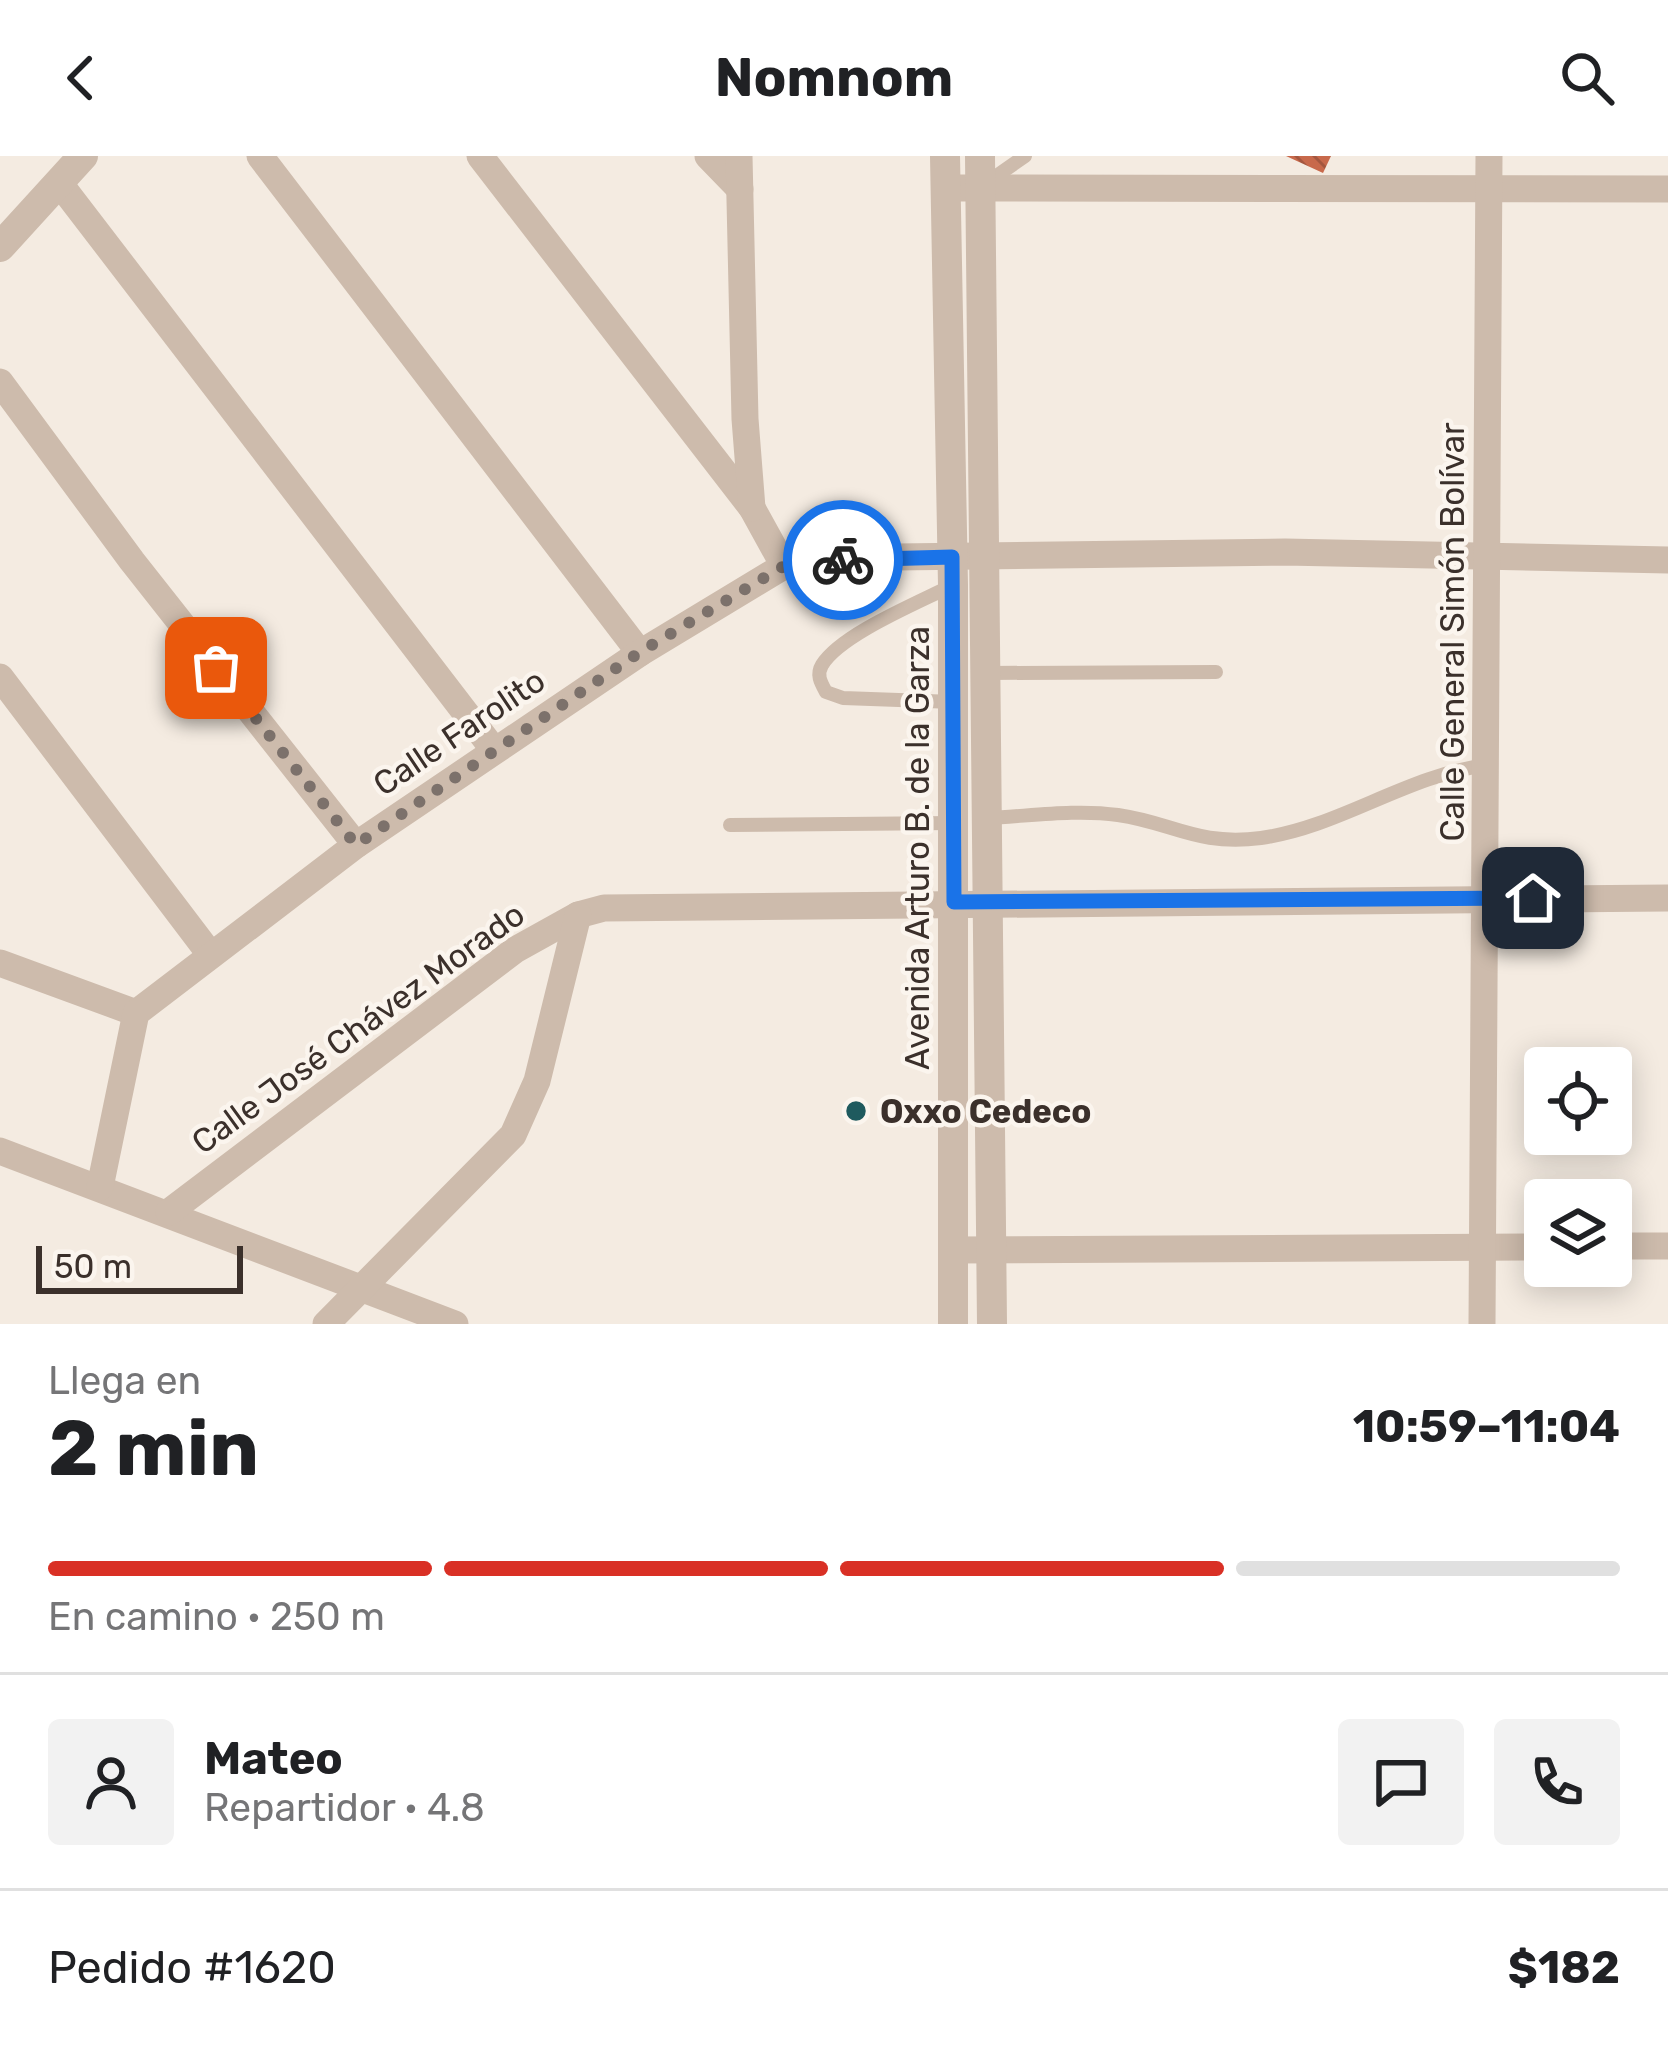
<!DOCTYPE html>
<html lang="es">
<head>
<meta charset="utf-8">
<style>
  body { margin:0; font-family:Rubik,sans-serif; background:#f2f2f2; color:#202124; height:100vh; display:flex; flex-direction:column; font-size:45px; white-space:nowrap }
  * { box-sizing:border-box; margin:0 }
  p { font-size:39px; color:#757577 }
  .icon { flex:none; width:66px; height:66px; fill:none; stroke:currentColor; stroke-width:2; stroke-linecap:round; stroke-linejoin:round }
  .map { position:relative; height:1168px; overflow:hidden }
  .drawer { display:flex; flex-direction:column; background:#fff; flex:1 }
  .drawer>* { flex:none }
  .fabs { position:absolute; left:1524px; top:891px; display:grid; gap:24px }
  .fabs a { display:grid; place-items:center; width:108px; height:108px; border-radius:12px; background:#fff; box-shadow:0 6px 30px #0003; font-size:60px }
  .scale { position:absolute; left:36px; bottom:30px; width:207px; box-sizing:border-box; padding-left:12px; border:6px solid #3b302b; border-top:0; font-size:33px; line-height:42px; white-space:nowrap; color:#3b302b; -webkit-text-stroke:9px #fbf5ee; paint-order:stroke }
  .pin { position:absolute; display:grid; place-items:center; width:102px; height:102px; color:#fff; margin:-51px; border-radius:24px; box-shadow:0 6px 18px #0006 }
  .courier { position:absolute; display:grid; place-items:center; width:120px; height:120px; margin:-60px; border:9px solid #1a73e8; border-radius:50%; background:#fff; color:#222; box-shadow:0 3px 15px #0007 }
  .head em { font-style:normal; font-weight:700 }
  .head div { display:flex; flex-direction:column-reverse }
  .head { display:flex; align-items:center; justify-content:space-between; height:204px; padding:0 48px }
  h1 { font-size:78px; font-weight:700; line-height:90px }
  .bar { display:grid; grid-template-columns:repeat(4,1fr); gap:18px 12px; align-content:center; height:144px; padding:0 48px }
  .bar i { height:15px; border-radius:9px; background:#e0e0e0 }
  .bar .on { background:#d93025 }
  .bar p { grid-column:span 4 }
  .line { display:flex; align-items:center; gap:30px; padding:0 48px; border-top:3px solid #e0e0e0 }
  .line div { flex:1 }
  .round { display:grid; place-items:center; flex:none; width:126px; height:126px; border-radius:12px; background:#f2f2f2 }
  header { display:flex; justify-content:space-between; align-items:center; height:156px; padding:0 48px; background:#fff; font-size:54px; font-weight:700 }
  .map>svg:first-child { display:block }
</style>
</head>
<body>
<header><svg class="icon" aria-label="back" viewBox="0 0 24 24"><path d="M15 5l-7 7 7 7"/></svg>Nomnom<svg class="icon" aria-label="search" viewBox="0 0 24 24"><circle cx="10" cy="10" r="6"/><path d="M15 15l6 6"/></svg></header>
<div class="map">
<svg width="1668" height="1168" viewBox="0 0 1668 1168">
  <defs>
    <pattern id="building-back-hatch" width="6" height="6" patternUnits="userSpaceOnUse" patternTransform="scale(3)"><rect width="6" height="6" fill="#c8694b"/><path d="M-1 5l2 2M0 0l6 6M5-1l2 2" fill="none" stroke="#a4573f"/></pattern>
  </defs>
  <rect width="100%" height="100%" fill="#f4ebe1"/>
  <!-- building -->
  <path fill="url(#building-back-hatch)" d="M1286,0h45l-8,17z"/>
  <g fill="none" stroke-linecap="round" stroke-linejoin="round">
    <!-- service -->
    <g stroke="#cdbbac" stroke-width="14">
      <path d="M985,28l40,-28"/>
      <path d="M953,429c-33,17 -112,49 -131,80 -6,10 -1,18 4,27l17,6 111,4"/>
      <path d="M988,517l228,-1"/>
      <path d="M989,662c42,-2 87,-9 129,-3 56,8 78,31 143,23 79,-11 146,-63 226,-73"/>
      <path d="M730,669l224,-2"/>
    </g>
    <!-- minor -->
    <g stroke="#cdbbac" stroke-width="27">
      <path d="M260,0l380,497"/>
      <path d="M480,0l272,352 32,58"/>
      <path d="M708,0l32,33"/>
      <path d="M739,0l6,263 7,89"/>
      <path d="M60,28l434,566"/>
      <path d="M958,32l710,1"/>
      <path d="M0,226l132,179 224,284"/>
      <path d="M0,521l210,277"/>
      <path d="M0,807l136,50"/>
      <path d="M0,995l455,173"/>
      <path d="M100,1031l36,-174 220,-168 284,-192 144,-87 112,-9 389,-5 383,8"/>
      <path d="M169,1056l346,-262 63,-35 26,-7 1064,-10"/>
      <path d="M1611,1090h57"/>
      <path d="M953,1094l592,-3"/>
      <path d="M326,1168l187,-189 24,-54 41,-166"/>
      <path d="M1482,1168l7,-1168"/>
    </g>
    <!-- tertiary -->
    <g stroke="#cdbbac" stroke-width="30">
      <path d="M945,0l8,429v739"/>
      <path d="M980,0l12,1168"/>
      <path d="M0,91l83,-91"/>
    </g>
  </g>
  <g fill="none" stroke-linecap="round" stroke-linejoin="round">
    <!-- done -->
    <path stroke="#7c716b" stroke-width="12" stroke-dasharray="0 21.6" d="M216,512l140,177 284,-193 144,-86 59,-6"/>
    <!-- route -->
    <path stroke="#1a73e8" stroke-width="15" d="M843,404l109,-3 2,345 579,-4"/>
  </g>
  <!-- markers -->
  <circle fill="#1f5a5e" stroke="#fbf5ee" stroke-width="4.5" cx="856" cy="955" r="12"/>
  <g text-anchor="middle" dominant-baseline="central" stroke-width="9" stroke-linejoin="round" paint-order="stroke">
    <!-- street labels -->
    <g font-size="33" fill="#3b302b" stroke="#fbf5ee">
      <text transform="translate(1452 476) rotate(-90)">Calle General Simón Bolívar</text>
      <text transform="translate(459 576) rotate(-34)">Calle Farolito</text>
      <text transform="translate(917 692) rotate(-90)">Avenida Arturo B. de la Garza</text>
      <text transform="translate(358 872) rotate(-36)">Calle José Chávez Morado</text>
    </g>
    <!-- poi labels -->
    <g font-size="33" font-weight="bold" fill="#3b302b" stroke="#fbf5ee" text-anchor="start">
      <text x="880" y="955">Oxxo Cedeco</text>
    </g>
  </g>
</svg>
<div class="fabs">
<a><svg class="icon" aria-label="locate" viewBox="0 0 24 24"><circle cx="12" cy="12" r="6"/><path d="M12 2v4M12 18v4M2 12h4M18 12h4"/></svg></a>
<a><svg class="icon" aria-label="layers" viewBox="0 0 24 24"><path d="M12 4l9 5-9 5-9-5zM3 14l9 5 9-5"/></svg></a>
</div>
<div class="scale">50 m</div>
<div class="pin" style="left:216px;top:512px;background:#ea580c"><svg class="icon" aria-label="bag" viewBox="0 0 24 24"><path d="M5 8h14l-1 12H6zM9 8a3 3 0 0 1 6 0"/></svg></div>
<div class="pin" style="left:1533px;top:742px;background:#1f2937"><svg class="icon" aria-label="home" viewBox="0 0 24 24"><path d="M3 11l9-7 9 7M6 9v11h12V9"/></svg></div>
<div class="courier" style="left:843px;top:404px"><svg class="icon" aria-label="bike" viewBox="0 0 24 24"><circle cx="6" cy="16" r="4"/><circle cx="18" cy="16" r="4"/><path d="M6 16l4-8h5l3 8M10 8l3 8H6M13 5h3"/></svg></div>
</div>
<section class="drawer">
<div class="head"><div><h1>2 min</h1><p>Llega en</p></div><em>10:59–11:04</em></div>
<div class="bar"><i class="on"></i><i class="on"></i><i class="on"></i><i></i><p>En camino · 250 m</p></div>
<div class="line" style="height:216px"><a class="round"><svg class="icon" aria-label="person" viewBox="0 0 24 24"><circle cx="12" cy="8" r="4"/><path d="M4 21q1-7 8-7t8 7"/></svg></a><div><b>Mateo</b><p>Repartidor · 4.8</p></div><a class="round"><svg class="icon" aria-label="chat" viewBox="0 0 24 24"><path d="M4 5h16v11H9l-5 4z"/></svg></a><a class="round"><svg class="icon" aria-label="phone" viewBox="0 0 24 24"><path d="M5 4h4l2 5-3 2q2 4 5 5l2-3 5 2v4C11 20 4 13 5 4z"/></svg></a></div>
<div class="line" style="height:156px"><div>Pedido #1620</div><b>$182</b></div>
</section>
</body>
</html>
